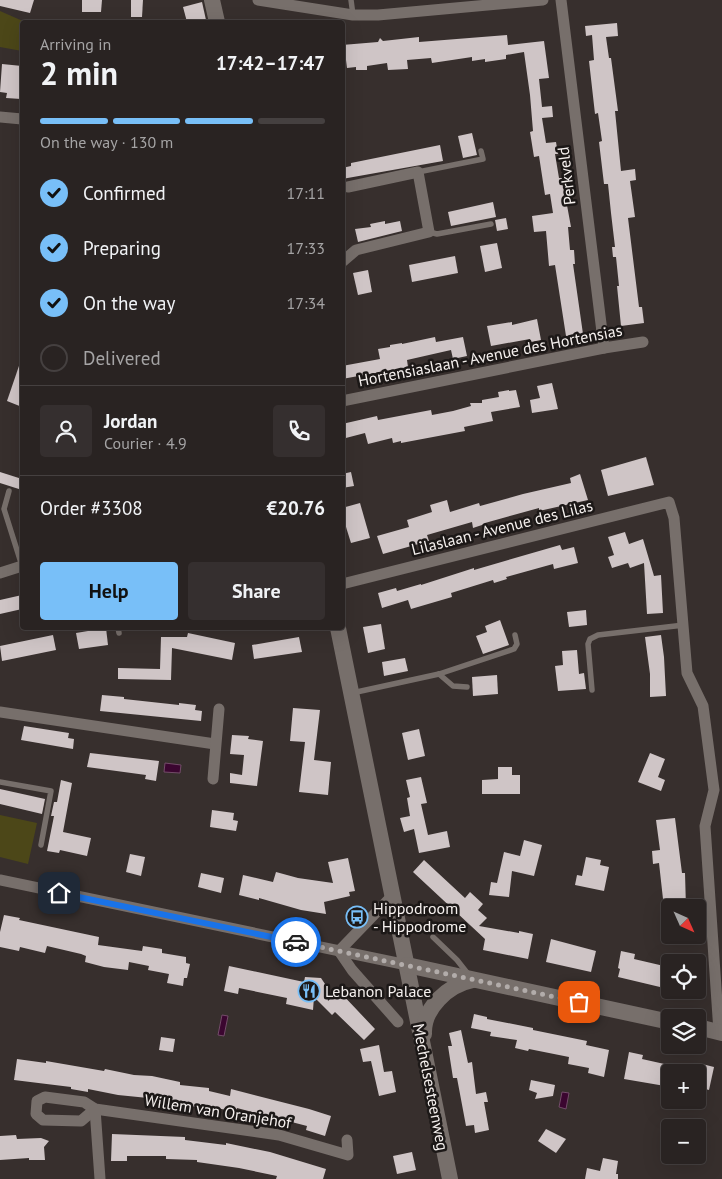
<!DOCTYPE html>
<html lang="en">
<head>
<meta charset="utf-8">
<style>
  body { margin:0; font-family:"PT Sans",sans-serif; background:#352f2f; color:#f1f3f6; height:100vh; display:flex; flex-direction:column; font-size:19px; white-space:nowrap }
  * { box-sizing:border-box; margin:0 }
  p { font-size:16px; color:#a5a4a5 }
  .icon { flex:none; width:28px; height:28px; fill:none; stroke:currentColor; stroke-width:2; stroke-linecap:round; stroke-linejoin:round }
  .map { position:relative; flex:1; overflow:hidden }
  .side { position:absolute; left:20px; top:20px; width:325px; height:610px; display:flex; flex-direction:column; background:#292322; border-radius:5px; box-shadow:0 5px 20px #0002,0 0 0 1px #454040 }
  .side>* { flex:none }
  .needle { width:32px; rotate:135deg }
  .buttons { position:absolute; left:661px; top:899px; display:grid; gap:10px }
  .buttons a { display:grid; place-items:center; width:45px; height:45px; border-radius:5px; background:#292322; box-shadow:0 5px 20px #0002,0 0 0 1px #454040; font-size:25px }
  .pin { position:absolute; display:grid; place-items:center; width:42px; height:42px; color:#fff; margin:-21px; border-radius:10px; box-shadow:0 2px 8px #0006 }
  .courier { position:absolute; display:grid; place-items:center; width:50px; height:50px; margin:-25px; border:4px solid #1a73e8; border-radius:50%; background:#fff; color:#222; box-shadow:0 1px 6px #0007 }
  .overview em { font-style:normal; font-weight:800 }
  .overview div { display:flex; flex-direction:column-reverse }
  .overview { display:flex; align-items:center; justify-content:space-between; height:85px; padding:0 20px }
  h1 { font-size:32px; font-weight:800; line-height:38px }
  .bar { display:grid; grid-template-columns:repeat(4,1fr); gap:8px 5px; align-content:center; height:60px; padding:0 20px }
  .bar i { height:6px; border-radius:4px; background:#454040 }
  .bar .on { background:#78bff8 }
  .bar p { grid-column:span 4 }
  .line { display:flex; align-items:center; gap:12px; padding:0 20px; border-top:1px solid #454040 }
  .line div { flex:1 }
  .round { display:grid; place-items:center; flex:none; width:52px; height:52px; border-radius:5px; background:#352f2f }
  ol { padding:0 20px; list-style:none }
  li { display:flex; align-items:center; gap:15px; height:55px }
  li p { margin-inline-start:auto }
  li .icon { padding:5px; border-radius:50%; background:#78bff8; color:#111; stroke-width:4 }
  li:last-child { color:#a5a4a5 }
  li i { width:28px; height:28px; border:2px solid #454040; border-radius:50% }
  .cta { display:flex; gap:10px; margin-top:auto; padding:10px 20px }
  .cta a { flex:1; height:58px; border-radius:5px; background:#78bff8; color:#111; font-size:20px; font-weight:800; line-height:58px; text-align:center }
  .cta a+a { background:#352f2f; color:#f1f3f6 }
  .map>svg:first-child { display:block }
</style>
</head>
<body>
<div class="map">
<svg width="722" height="1179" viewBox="0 0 722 1179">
  <rect width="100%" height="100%" fill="#372f2d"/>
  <!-- green -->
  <g fill="#4c4718">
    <path d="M0,11l25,11h-3v29l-22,-4z"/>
    <path d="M0,815l37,8 -9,41 -28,-7z"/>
  </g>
  <!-- water -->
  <g fill="#3b0630" stroke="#734c69">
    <path d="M165,763l16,2 -1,8 -16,-1z"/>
    <path d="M222,1015l6,1 -4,20 -6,-1z"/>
    <path d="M562,1092l7,1 -3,16 -7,-2z"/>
  </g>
  <!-- building -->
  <g fill="#cfc5c6">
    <path d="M0,0h34l-4,13 -30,-7z"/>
    <path d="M82,0h20l-1,12h-19z"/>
    <path d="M131,0h12l-1,17h-11z"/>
    <path d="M202,2l4,18 -19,2 -4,-15z"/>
    <path d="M617,23l1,13 -12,1 3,21h2l7,53h-3l6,60 14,-2 1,11 -6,1 5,36 -7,1 11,89h3l2,16 -23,3 -4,-40h2l-3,-29h-3l-1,-10h3l-4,-34 -3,-29h-4l-5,-42 3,-1 -4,-28 -3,1 -6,-53 5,-1 -2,-25 -6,1 -1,-10z"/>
    <path d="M507,35l1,10 36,-4 5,37 -10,1 3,28 10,-1 1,11 -11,1 4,25 10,-1 2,12h-3l4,24h3l9,49h-3l2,23h4l1,14h-2l10,70 -17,2 -11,-71 -6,1 -3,-35 -12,1 -2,-16 21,-3 -3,-19 -5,1 -6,-39 -5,1 -4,-25 3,-1 -3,-36 -6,-43 -18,3v4l-21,3v-3l-13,2v-4l-40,6 -1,-5 -24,2 1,9 -20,1 -1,-7 -20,3v4h-11v-3l-9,1 -1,-8h-4v-15l36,-3 2,-4 3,3 36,-4v5z"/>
    <path d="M2,64l20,2v28h-1v5l-15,-1 1,-5 -7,-1z"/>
    <path d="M472,133l5,22 -14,3 -5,-22z"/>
    <path d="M440,145l3,16 -101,18v-11l9,-2v-3z"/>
    <path d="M493,202l3,15 -45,9 -3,-14z"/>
    <path d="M506,218l2,11 -11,2 -2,-11z"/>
    <path d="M385,221v3l15,-3 2,10 -44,11 -3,-13 16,-2 -1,-3z"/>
    <path d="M497,243l5,25 -17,4 -5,-26z"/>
    <path d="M455,256l3,17 -46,9 -3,-17z"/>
    <path d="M368,270l4,22 -14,3 -5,-22z"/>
    <path d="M537,319l4,21 -10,2 -1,-3 -39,7 -4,-20 25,-4v3z"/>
    <path d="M435,337l1,5 27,-5 4,19 -14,3 -2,-9 -44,10 1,7 -66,12v-13l38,-7 -2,-10 12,-2v-2l12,-2v1z"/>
    <path d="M21,360h1v47l-15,-6z"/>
    <path d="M552,383l6,26 -26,4 -2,-13 10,-2 -3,-12z"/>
    <path d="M509,390v1l7,-1 4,17 -29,5 2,9 -29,6 1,4 -64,12v-2l-8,2 -1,-5 -24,6 -3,-11 -23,6v-15l35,-8 1,4 53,-10 1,5 21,-4 18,-5 -1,-3h12v-3l17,-3 -1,-5z"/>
    <path d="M646,457l8,28 -46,11 -7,-26z"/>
    <path d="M0,472l22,7v11l-22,-7z"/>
    <path d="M351,472l3,14 -12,2v-14z"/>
    <path d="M580,474l8,26 -49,11v-3l-54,15v1l-12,4 -1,-6 -45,13 2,6 -46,13 -6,-18 32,-9 -2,-7 25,-8 -2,-7 17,-5 3,12 29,-9 1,3 43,-12 48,-11 -1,-5z"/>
    <path d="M360,503l10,35 -19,5 -9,-29v-6z"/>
    <path d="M625,532l4,12 14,-5 11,37 7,-1 2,38 -16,1 -3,-51 -14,5 -2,-5 -16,5 -4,-11 6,-2 -6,-18z"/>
    <path d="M560,545l2,5 12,-3 4,16 -24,6 -1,-5 -47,13 1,2 -13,4 -1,-3 -42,13 1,4 -41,12 -3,-9 -26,8 -4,-15 18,-5 1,3 24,-7v1l53,-17v2z"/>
    <path d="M22,595v14l-22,5v-14z"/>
    <path d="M586,610l1,15 -18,2 -2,-15z"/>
    <path d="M500,620l9,25 -26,9 -7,-18 11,-4 -2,-6z"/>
    <path d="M381,624l4,25 -17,4 -5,-26z"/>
    <path d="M106,628l2,17 -29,4 -3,-16z"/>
    <path d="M188,633l47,10 -3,17 -60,-12 -1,32 -53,-1v-11l42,1 1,-32h26z"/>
    <path d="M53,635l3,15 -54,11 -2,-15z"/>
    <path d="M661,635l3,22 2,39 -16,1v-23l-5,-37z"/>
    <path d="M299,637l3,15 -48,7 -2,-14z"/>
    <path d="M577,650l2,24 5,-1 2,16 -28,2 -3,-25 8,-1 -1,-14z"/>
    <path d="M405,658l3,13 -24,5 -2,-14z"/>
    <path d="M497,675l1,19 -25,2 -1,-19z"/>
    <path d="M102,695l22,2v2l55,6v-2l17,2 -1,5 7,1 -1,10 -101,-10z"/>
    <path d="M293,708l27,2 -6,50 17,2 -3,33 -29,-3 6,-50 -15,-1z"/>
    <path d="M24,726l45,7 -1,5 6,1 -1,10 -52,-9z"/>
    <path d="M419,729l6,27 -17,4 -6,-27z"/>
    <path d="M232,735l17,1 -1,3 15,2 -6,45 -27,-3v-10l12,2 2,-20 -14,-1z"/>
    <path d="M90,753l69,8 -3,20 -11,-2 1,-4 -59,-8z"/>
    <path d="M650,753l15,6 -7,18 7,3 -4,11 -23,-9z"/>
    <path d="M498,767h14v8h8v19h-38v-14l16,-1z"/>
    <path d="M421,777l6,26 -6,1 7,31 19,-4 3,16 -31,6 -5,-24 -10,3 -4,-14 10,-2 -3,-18 3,-1 -4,-17z"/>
    <path d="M61,780l11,3 -9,49 28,6 -4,18 -27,-6 -1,3 -12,-2 7,-35h-3l3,-14h3z"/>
    <path d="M0,789l45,10 -3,15 -42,-10z"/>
    <path d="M212,810l22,3 -1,7 5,1 -2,10 -26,-4z"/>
    <path d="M675,818l7,55h3l1,35h-22l-5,-45 -6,1 -1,-13 8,-1 -4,-30z"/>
    <path d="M524,840l18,5 -8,31 -22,-5 -3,26 -20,-2 2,-13 6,1 7,-31 16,4z"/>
    <path d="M130,854l15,3 -4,19 -15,-4z"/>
    <path d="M586,857l15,3 -1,5 9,2 -5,24 -29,-6 2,-10 5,1z"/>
    <path d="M348,858l7,33 -6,1 1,4 -26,6 2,12 -25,-4 -42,-12v2l-20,-5 4,-20 30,7 3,-10 22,6 35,5 -5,-21z"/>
    <path d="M424,860l41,38 5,-6 13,12 -5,6 9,8 -8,8 40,7v-2l14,3 -5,25 -45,-9 2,-11 -72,-67z"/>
    <path d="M201,873l23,5 -3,15 -23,-6z"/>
    <path d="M4,915l16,3 -1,2 80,17 -1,8 44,6 1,-5 19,3v4l24,4v6l4,1 -3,14h-3l-1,8 -16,-3 2,-9 -21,-4 1,-4 -20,-4 -1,8 -24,-3 -19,-5 1,-6 -5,-2 -34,-8 -2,7 -25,-6 -1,4 -19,-4v-15z"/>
    <path d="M551,939l45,12 -5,21 -45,-10z"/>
    <path d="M621,951l14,3 -1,5 30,7 -4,21 -42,-10 2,-8 -2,-1z"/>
    <path d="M229,966l75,16 1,-5 16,1 4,6 3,17 7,-7 2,2 3,-4 35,37 -11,11 -29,-28 -3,3 -18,-18 -1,13 -27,-6 1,-6 -48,-10 -1,6 -14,-3z"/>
    <path d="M474,1014l13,3v2l46,9v2l54,11 -1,4 23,5 -5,27 -16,-4 1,-5 -21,-4 1,-7 -40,-8 -1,2 -13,-3 2,-8 -27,-4 1,-4 -20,-4z"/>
    <path d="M461,1030l7,33 4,-1 4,32 10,-2 2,10h-4l5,28 -14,3 -1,-8 -8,1 -9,-48h-4l-5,-32h4l-3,-13z"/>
    <path d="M161,1037l14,2 -2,13 -14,-2z"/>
    <path d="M379,1045l5,27 8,-1 4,21 -17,4 -8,-35 -8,1 -3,-13z"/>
    <path d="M629,1052l14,3 -1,4 27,6 -4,21 -41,-7z"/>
    <path d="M17,1059l29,4v-2l58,10 1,-2 29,6 18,1 28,6v3l29,3v3l21,5 1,-7 78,20 22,7 -6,20 -19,-6 1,-4 -70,-18 -1,4 -29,-6v2l-19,-2v-2l-39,-8 -1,2 -30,-3 -30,-6v3l-17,-3v-2l-57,-7z"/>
    <path d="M698,1063l16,4 -5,23 -11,-3z"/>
    <path d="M531,1080l24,5 -2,11 -18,3 2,-6 -8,-3z"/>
    <path d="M546,1129l20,10 -10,14 -18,-12z"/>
    <path d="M112,1134l73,3v3l41,5v-2l44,9 56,17 -3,10h-47l1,-3 -38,-8 -42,-6v-2l-31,-1v-3h-39v5h-16z"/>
    <path d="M16,1135l1,4 24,-1 8,3 -5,6 1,13h-16v-2l-29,2v-24z"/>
    <path d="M412,1152l4,18 -19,4 -4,-18z"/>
    <path d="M603,1158l15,3 -2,13h2v5h-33l2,-11 13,3z"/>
  </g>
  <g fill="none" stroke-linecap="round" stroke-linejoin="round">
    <!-- service -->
    <g stroke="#776f6b" stroke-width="5.5">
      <path d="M351,0l2,15"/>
      <path d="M418,172l65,-13 -2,-8"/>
      <path d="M429,232l8,2 54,-10"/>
      <path d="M9,491l-5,18 18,57"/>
      <path d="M118,628l1,5"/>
      <path d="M439,674l14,12 14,1"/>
      <path d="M592,690l-4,-46 2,-5 8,-4 86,-10"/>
      <path d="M352,693l87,-19 75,-25 3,-5 -2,-9"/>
      <path d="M0,782l51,9 -10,54"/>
      <path d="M433,937l24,23 11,14"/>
    </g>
    <!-- minor -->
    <g stroke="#776f6b" stroke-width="11">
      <path d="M258,0l95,15h25l165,-15"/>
      <path d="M561,0l43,348"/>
      <path d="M0,117l22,2"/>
      <path d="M342,262l14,-12 73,-18 -11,-60 -70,15"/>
      <path d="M342,401l262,-53 39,-6"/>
      <path d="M0,573l22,-7"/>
      <path d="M342,584l327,-82 5,16 13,155 16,33 11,84 -9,36 14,206"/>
      <path d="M0,712l215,32"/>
      <path d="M213,779l6,-70"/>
      <path d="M0,880l407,85"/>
      <path d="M339,951l13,19 46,52"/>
      <path d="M339,951l53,-55"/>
      <path d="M95,1109l-14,12 -38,-1 -7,-6 1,-13 8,-4 39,5 11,7 184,26 69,20 -1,-15"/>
      <path d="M95,1109l5,70"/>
    </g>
    <!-- secondary -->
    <g stroke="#776f6b" stroke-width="16">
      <path d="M212,0l5,22"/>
      <path d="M338,628l112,551"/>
      <path d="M407,965l263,57"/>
      <path d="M698,1027l24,6"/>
      <path d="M424,1034c-1,-26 24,-49 49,-54"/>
    </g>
  </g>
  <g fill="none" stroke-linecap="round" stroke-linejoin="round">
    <!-- done -->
    <path stroke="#b2acaa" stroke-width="5" stroke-dasharray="0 9" d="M296,942l283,60"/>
    <!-- route -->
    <path stroke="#1a73e8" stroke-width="6" d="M59,893l237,49"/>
  </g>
  <!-- icons -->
  <defs>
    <g id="bus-ring" transform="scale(1.125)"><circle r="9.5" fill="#1c1817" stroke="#78bff8" stroke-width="1.5"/><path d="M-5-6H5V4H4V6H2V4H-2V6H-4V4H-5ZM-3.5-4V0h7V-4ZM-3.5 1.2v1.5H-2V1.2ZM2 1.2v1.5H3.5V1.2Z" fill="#78bff8"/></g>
    <g id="restaurant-ring" transform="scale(1.125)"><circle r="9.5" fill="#1c1817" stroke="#78bff8" stroke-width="1.5"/><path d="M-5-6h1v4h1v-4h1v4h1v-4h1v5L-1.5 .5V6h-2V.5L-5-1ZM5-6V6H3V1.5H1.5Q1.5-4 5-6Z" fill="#78bff8"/></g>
  </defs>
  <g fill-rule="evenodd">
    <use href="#bus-ring" x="357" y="917"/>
    <use href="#restaurant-ring" x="309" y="991"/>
  </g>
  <g text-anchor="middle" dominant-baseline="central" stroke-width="5" stroke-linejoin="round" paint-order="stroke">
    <!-- street labels -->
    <g font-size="16" fill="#f5f0ee" stroke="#1c1817">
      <text transform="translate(566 176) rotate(-97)">Perkveld</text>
      <text transform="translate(490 355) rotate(-11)">Hortensiaslaan - Avenue des Hortensias</text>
      <text transform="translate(502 527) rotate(-14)">Lilaslaan - Avenue des Lilas</text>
      <text transform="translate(431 1087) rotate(79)">Mechelsesteenweg</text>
      <text transform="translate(218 1111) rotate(9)">Willem van Oranjehof</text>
    </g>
    <!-- poi labels -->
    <g font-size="16" fill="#f5f0ee" stroke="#1c1817" text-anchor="start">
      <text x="373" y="908">Hippodroom<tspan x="373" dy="18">- Hippodrome</tspan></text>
      <text x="325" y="991">Lebanon Palace</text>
    </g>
  </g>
</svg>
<div class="buttons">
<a><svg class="needle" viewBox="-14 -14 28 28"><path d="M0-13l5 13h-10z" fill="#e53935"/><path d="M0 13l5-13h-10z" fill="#a5a4a5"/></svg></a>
<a><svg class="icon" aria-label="locate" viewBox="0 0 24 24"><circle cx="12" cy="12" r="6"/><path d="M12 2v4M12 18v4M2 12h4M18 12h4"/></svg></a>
<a><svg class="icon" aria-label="layers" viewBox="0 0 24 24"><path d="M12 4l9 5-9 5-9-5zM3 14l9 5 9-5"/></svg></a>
<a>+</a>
<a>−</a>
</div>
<div class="pin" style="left:579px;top:1002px;background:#ea580c"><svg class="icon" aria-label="bag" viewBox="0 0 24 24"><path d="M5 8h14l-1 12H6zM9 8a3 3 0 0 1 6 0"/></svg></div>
<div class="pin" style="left:59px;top:893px;background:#1f2937"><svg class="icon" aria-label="home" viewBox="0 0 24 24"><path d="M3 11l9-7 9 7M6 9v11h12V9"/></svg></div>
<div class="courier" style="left:296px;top:942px"><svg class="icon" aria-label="car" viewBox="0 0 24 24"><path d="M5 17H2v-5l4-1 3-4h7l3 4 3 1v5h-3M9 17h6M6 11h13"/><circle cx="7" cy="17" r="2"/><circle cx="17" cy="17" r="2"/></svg></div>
<section class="side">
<div class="overview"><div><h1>2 min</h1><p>Arriving in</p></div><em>17:42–17:47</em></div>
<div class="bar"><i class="on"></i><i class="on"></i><i class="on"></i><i></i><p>On the way · 130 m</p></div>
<ol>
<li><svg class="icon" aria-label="check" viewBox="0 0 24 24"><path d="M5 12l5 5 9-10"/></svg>Confirmed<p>17:11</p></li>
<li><svg class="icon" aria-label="check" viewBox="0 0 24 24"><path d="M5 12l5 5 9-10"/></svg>Preparing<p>17:33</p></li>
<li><svg class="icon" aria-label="check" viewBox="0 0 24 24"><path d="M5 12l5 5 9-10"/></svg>On the way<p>17:34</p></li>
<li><i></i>Delivered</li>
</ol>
<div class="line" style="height:90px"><a class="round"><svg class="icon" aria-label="person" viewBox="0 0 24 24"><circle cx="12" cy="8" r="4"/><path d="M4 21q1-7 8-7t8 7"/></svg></a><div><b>Jordan</b><p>Courier · 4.9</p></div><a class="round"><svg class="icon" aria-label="phone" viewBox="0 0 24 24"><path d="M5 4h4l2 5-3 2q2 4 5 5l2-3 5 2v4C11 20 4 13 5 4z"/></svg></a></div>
<div class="line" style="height:65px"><div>Order #3308</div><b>€20.76</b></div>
<div class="cta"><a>Help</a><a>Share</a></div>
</section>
</div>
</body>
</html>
